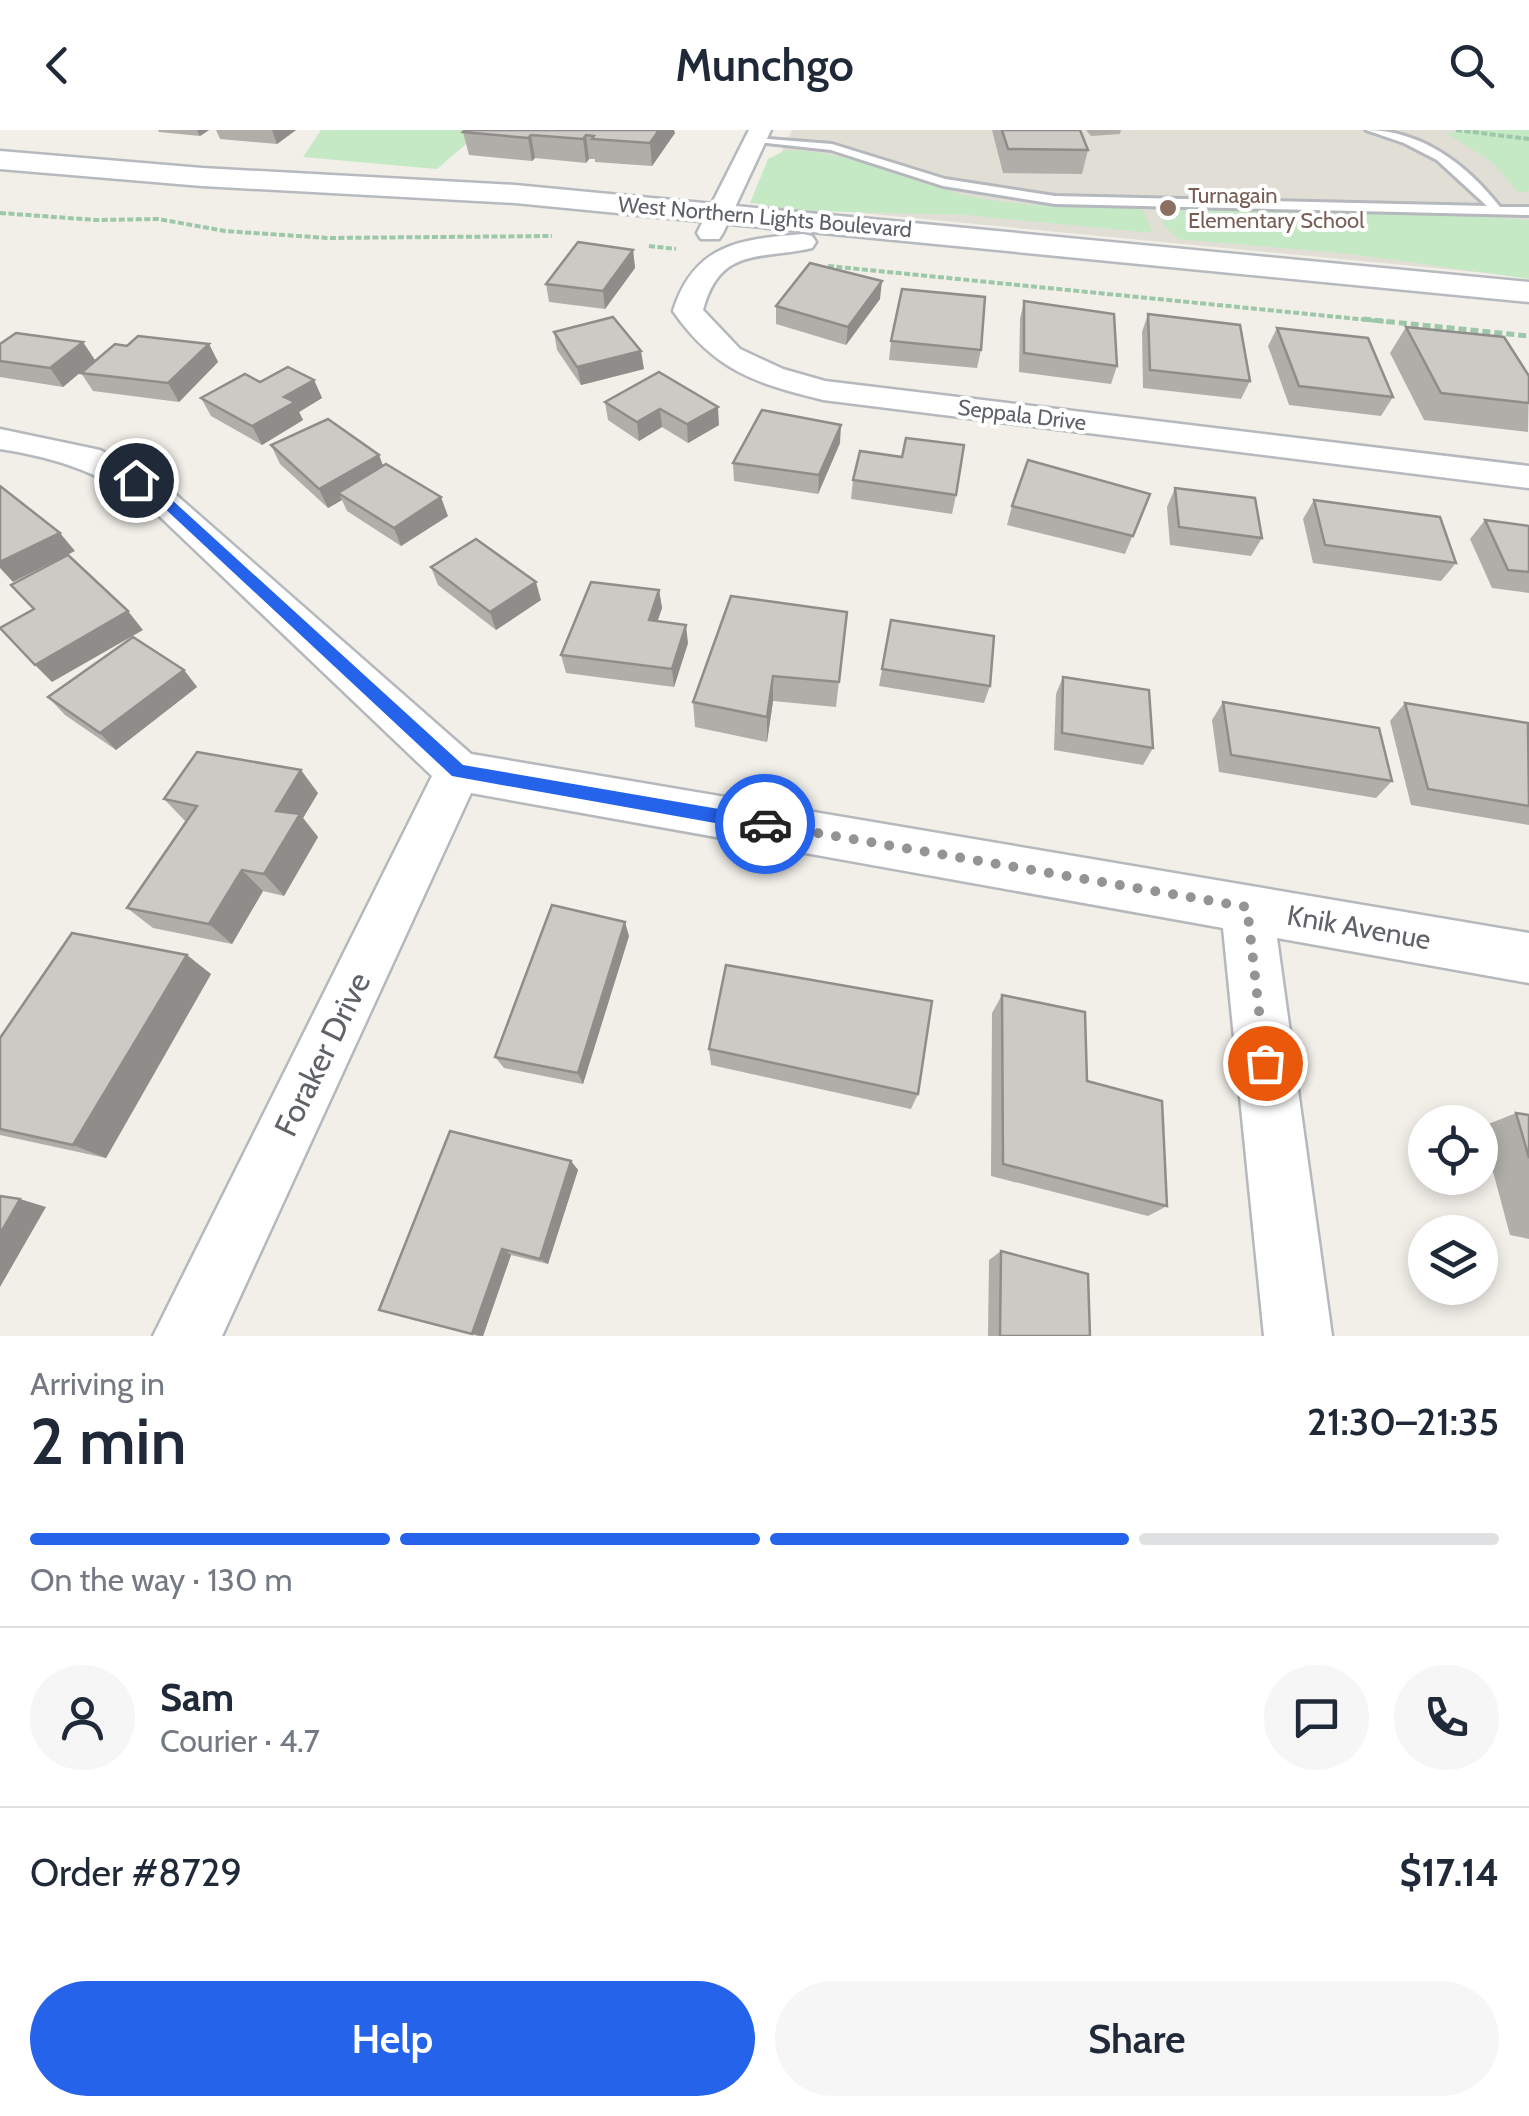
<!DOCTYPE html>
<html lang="en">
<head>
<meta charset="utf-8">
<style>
  body { margin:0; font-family:Cabin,sans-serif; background:#f6f6f7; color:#1f2937; height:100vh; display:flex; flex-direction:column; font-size:38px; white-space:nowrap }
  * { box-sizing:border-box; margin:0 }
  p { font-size:32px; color:#747a83 }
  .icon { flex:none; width:55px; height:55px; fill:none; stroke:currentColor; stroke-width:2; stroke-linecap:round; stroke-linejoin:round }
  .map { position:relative; height:1206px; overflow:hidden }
  .sheet { display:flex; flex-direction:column; background:#fff; flex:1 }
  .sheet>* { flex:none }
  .fabs { position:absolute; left:1408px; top:975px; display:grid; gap:20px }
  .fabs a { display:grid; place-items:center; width:90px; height:90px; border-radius:50%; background:#fff; box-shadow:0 5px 15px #0003; font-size:50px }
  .pin { position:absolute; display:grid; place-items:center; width:85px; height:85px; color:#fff; margin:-42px; border:5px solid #fff; border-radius:50%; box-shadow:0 2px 10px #0007 }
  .courier { position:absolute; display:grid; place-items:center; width:100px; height:100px; margin:-50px; border:8px solid #2563eb; border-radius:50%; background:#fff; color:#222; box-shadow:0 2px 12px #0007 }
  .headline em { font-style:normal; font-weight:600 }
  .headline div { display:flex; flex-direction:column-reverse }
  .headline { display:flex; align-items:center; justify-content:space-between; height:170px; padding:0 30px }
  h1 { font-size:65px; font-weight:600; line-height:75px }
  .bar { display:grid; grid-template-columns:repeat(4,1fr); gap:15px 10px; align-content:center; height:120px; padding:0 30px }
  .bar i { height:12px; border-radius:8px; background:#e0e1e3 }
  .bar .current { background:#2563eb }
  .bar p { grid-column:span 4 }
  .line { display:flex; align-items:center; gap:25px; padding:0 30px; border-top:2px solid #e0e1e3 }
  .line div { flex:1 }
  .round { display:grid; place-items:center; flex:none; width:105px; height:105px; border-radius:52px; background:#f6f6f7 }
  .primary-button { display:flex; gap:20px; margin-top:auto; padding:20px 30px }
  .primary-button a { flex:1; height:115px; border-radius:60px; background:#2563eb; color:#fff; font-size:40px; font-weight:600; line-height:115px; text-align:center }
  .primary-button a+a { background:#f6f6f7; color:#1f2937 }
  header { display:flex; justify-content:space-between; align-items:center; height:130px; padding:0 30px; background:#fff; font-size:45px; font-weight:600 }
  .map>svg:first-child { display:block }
</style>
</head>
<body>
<header><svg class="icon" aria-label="back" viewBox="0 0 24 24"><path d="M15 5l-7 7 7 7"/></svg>Munchgo<svg class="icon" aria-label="search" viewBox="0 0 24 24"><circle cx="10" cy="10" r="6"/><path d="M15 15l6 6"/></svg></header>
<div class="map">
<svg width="1529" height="1206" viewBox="0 0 1529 1206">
  <rect width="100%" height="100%" fill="#f1efe8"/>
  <!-- education -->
  <path fill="#e1ded6" d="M792,0h714l23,33v114l-773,-74z"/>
  <!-- green -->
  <g fill="#c5e8c5">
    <path d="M321,0h155l-3,8 -36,31 -134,-12z"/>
    <path d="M1482,0h47v61l-10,2 -27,-31 -46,-29z"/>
    <path d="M786,20c62,0 119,30 179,45 58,13 117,12 177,13l11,25 -186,-18 -194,-5 -9,-6 -14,-1 18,-44z"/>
    <path d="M1157,79l279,4 93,7v59l-177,-25 -174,-15 -13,-13z"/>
  </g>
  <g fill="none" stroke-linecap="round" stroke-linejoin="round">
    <!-- lane casing -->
    <g stroke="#b5b8bc" stroke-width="6">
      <path id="lane" d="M1366,0c56,0 101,35 134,77h29v8l-474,-11 -112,-18 -112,-36 -83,-9 6,-3 78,6 113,35 110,17 432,10 -50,-46 -33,-17z"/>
    </g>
    <!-- street casing -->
    <g stroke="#b5b8bc" stroke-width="5">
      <g id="street">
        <path d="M749,0h22l-48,103 -4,6h-18l-4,-6z"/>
        <path d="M803,104l9,2 4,6 -4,6c-51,12 -92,-2 -109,62l37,39 43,20 42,12 704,85v22l-706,-88c-68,-17 -108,-29 -150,-89 21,-67 67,-72 130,-77z"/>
        <path d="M0,299l100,21 58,29 313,275 1058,179v50l-252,-45 55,398h-68l-41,-408 -752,-135 -249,543h-69l279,-560 -279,-266c-48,-36 -94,-52 -153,-61z"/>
      </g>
    </g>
    <!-- secondary casing -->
    <g stroke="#b6babf" stroke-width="5">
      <path id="secondary" d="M0,21l202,17 313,17 1014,97v20l-1014,-99 -313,-17 -202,-17z"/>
    </g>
    <!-- path-far1 -->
    <g stroke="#9cc7a9" stroke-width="4" stroke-dasharray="6 2.5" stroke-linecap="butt">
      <path d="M1456,0l73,9"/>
      <path d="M0,83l96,7 62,-1 67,12 102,7 225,-2"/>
      <path d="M649,116l27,3"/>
      <path d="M828,136l560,56"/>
    </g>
    <!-- path -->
    <path stroke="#9cc7a9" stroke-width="5" stroke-dasharray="8 4" stroke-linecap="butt" d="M1363,189l166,17"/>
    <!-- lane -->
    <use href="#lane" fill="#fff" fill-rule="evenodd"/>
    <!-- street -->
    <use href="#street" fill="#fff" fill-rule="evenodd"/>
    <!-- secondary -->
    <use href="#secondary" fill="#fff" fill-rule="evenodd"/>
  </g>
  <!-- wall -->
  <g fill="#afaea9">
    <path d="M158,0h51l-9,6 -41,-4z"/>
    <path d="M216,0h80l-19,14 -57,-5z"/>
    <path d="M992,0h88l8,20 -6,24 -79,-1z"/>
    <path d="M1086,0h35l-1,4 -29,2z"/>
    <path d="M463,2l212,1 -23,33 -57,-4v-3h-6l-3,4 -51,-5 -3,3 -63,-6z"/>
    <path d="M633,120l2,18 -30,41 -56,-7 -3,-18z"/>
    <path d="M880,169l-34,46 -70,-21v-18z"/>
    <path d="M1024,171l93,65 -6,18 -92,-12 1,-53z"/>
    <path d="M1148,184l102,67 -9,18 -98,-11 -1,-56z"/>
    <path d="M1406,197l123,49 -1,56 -104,-12 -34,-67z"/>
    <path d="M1277,198l116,69 -12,19 -92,-11 -21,-59z"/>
    <path d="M554,202l90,37 -63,16 -24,-35z"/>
    <path d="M891,211l90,9 -4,18 -88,-8z"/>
    <path d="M0,214l95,16 -32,27 -63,-10z"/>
    <path d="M209,214l9,18 -39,40 -86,-11 -12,-18 46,-27z"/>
    <path d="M659,242l60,53 -31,18 -26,-16 -23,14 -31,-21 -3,-18z"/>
    <path d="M314,250l8,18 -23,14 4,8 -41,25 -51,-29 -10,-18 59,-16z"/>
    <path d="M840,313l-22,51 -84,-13 -1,-18z"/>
    <path d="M271,315l108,10 4,11 65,50 -47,30 -54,-35 -5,-11 -14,8 -48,-44z"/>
    <path d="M853,350l103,15 -4,19 -101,-15z"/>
    <path d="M1175,358l87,50 -11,18 -81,-11 -3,-38z"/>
    <path d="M1150,364l-25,60 -118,-29 5,-19z"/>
    <path d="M1314,370l142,63 -15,18 -128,-18 -10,-44z"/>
    <path d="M1485,390l44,6v67l-37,-5 -22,-49z"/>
    <path d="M431,437l110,33 -45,30 -58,-45z"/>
    <path d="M659,460l3,18 -5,13 31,22 -14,44 -108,-14 -5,-18z"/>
    <path d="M847,482l-11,95 -63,-6 -6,41 -72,-15 -2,-25z"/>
    <path d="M891,490l99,66 -6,17 -105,-17z"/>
    <path d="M184,540l13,17 -81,63 -51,-35 -17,-18z"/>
    <path d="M1063,547l90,71 -10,17 -89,-15 2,-56z"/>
    <path d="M1223,572l169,79 -16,17 -157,-26 -7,-52z"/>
    <path d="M1405,573l124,22v100l-118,-20 -21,-84z"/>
    <path d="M318,663l-15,25 15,19 -34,59 -21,-5 -31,53 -79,-16 -26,-20 59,-86 -22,-23z"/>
    <path d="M629,806l-46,148 -79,-16 -9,-11z"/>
    <path d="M211,844l-105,184 -106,-23v-97z"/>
    <path d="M1002,865l85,86 80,125 -19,10 -157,-40 1,-163z"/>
    <path d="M709,919l209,45 -7,15 -200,-44z"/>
    <path d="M1516,983l13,2v124l-19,-4 -29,-108z"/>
    <path d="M571,1031l7,9 -30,94 -37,-9 -28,81h-5l-99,-26z"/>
    <path d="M1001,1121l89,85h-102l1,-76z"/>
  </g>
  <!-- shaded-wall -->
  <g fill="#8f8d8a">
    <path d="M197,0h12l-9,6z"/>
    <path d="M272,0h24l-19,14z"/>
    <path d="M659,0h15l1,3 -23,33 -2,-23z"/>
    <path d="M531,5l4,23 -3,3 -4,-23z"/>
    <path d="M586,5l3,24 -3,4 -3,-24z"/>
    <path d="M633,120l2,18 -30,41 -2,-18z"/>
    <path d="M882,151l-2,18 -34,46 2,-18z"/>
    <path d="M83,212l12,18 -32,27 -13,-19z"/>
    <path d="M209,214l9,18 -39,40 -11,-19z"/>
    <path d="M641,221l3,18 -63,16 -4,-18z"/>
    <path d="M314,250l8,18 -23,14 4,8 -41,25 -10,-19 32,-29z"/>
    <path d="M718,277l1,18 -31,18 -1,-19z"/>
    <path d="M660,279l2,18 -23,14 -2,-19z"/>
    <path d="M841,295l-1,18 -22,51 1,-19z"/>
    <path d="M379,325l7,19 -48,19 4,7 -14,8 -9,-19z"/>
    <path d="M441,367l7,19 -47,30 -7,-18z"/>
    <path d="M60,403l15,18 -62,31 -13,-14v-6z"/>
    <path d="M536,452l5,18 -45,30 -6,-18z"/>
    <path d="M659,460l3,18 -10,30 -3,-18z"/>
    <path d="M128,481l15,19 -91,52 -17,-17z"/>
    <path d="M686,495l2,18 -14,44 -2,-18z"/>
    <path d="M184,540l13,17 -81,63 -16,-17z"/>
    <path d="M773,546v25l-6,41v-25z"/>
    <path d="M301,640l17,23 -15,25 15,19 -34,59 -20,-22 12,-63z"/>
    <path d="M242,740l21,21 -31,53 -23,-20z"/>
    <path d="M625,792l4,14 -46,148 -5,-11z"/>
    <path d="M187,825l24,19 -105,184 -33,-13z"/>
    <path d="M571,1031l7,9 -30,94 -8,-5z"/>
    <path d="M20,1069l26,8 -46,80v-53z"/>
    <path d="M502,1119l9,6 -28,81 -11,-2z"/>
  </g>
  <!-- building -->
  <g fill="#cccac5" stroke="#8f8d8a" stroke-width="2.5">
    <path d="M465,0h194l-9,13 -58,-4 2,-3 -8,-1 -3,4 -52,-4 -3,3 -65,-6z"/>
    <path d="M1002,0h78l8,20 -80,-1z"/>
    <path d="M578,112l55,8 -30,41 -57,-7z"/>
    <path d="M810,133l72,18 -34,46 -72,-21z"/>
    <path d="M902,159l83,8 -4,53 -90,-9z"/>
    <path d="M1024,171l90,13 3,52 -93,-13z"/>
    <path d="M1148,184l92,11 10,56 -100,-11z"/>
    <path d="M613,187l28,34 -64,16 -23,-35z"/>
    <path d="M1406,197l98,10 25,39v27l-88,-10z"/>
    <path d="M1277,198l91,10 25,59 -94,-11z"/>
    <path d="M16,203l67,9 -33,26 -50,-7v-17z"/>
    <path d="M138,206l71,8 -41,39 -87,-10 34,-29 12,2z"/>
    <path d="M288,237l26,13 -30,17 11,5 -43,24 -51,-28 44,-24 15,8z"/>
    <path d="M659,242l59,35 -31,17 -27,-15 -23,13 -32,-20z"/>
    <path d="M762,280l79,15 -22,50 -86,-12z"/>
    <path d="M328,289l51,36 -60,34 -48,-44z"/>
    <path d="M906,308l58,7 -8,50 -103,-15 7,-29 42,6z"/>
    <path d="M1028,330l122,34 -17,42 -121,-30z"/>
    <path d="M386,334l55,33 -47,31 -56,-35z"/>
    <path d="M0,356l60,47 -60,29z"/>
    <path d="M1175,358l80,10 7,40 -83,-11z"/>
    <path d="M1314,370l126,17 16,46 -131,-18z"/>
    <path d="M1485,390l44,6v46l-21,-2z"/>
    <path d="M476,409l60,43 -46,30 -59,-45z"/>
    <path d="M68,425l60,56 -93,54 -35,-37 34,-19 -23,-24z"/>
    <path d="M591,452l68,8 -10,30 37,5 -14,44 -111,-14z"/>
    <path d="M731,466l116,16 -8,70 -66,-6 -6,41 -74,-15z"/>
    <path d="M891,490l103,16 -4,50 -108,-17z"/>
    <path d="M133,507l51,33 -84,63 -52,-36z"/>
    <path d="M1063,547l86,13 4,58 -91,-15z"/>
    <path d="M1223,572l156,26 13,53 -161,-26z"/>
    <path d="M1405,573l123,20 1,83 -101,-17z"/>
    <path d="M197,622l104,18 -25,41 24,3 -36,60 -22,-4 -33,54 -82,-16 70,-102 -33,-7z"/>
    <path d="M552,775l73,17 -47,151 -83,-16z"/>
    <path d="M72,803l115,22 -114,190 -73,-16v-91z"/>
    <path d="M726,835l206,36 -14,93 -209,-45z"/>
    <path d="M1002,865l83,17 2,69 75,20 5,105 -164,-42z"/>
    <path d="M1516,983l13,2v43z"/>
    <path d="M450,1001l121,30 -31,98 -38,-10 -30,85 -93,-24z"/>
    <path d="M0,1066l20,3 -20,35z"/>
    <path d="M1001,1121l87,23 2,62h-90z"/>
  </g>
  <!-- route -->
  <path fill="#2563eb" d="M132,347h9l30,22 292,266 302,52 7,2v10l-7,3 -313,-56 -291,-271 -29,-23z"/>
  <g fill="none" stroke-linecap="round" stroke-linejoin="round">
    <!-- done -->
    <path stroke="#929495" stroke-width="10" stroke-dasharray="0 18" d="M765,694l482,83 18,156"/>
  </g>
  <!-- markers -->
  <circle fill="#8d6e63" stroke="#fff" stroke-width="4" cx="1168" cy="78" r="10"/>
  <g text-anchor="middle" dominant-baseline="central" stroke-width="8" stroke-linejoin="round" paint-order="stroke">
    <!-- far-education labels -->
    <g font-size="22" fill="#785e54" stroke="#fff" text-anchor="start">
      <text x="1188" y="65">Turnagain<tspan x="1188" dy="25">Elementary School</tspan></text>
    </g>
    <!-- far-street labels -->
    <g font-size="22" fill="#5f6368" stroke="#fff">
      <text transform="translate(765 87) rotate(5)">West Northern Lights Boulevard</text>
      <text transform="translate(1022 285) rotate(7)">Seppala Drive</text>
    </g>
    <!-- street labels -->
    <g font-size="28" fill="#5f6368" stroke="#fff">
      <text transform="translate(1359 797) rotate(10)">Knik Avenue</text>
    </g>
    <!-- near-street labels -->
    <g font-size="32" fill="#5f6368" stroke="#fff">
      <text transform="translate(322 924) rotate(-64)">Foraker Drive</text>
    </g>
  </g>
</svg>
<div class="fabs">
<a><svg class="icon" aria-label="locate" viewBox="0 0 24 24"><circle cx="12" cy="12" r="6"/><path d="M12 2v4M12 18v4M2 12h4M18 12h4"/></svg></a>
<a><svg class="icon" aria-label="layers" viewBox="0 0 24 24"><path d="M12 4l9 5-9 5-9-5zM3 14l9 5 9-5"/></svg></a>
</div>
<div class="pin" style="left:1265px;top:933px;background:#ea580c"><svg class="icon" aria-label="bag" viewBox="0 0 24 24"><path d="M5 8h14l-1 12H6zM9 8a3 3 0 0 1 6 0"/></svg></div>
<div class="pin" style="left:136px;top:350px;background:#1f2937"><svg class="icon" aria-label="home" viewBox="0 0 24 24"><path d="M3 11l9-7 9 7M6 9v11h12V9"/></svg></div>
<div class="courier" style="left:765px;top:694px"><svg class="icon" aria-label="car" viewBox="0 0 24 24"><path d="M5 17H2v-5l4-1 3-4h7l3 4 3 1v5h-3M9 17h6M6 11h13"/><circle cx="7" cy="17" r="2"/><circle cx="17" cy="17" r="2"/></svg></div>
</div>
<section class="sheet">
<div class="headline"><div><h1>2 min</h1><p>Arriving in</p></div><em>21:30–21:35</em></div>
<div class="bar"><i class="current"></i><i class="current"></i><i class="current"></i><i></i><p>On the way · 130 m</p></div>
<div class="line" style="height:180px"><a class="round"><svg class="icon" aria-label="person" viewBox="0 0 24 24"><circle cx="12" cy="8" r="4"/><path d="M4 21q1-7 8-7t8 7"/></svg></a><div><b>Sam</b><p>Courier · 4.7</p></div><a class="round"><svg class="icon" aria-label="chat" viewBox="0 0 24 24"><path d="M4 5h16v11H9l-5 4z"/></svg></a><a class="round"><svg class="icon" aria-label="phone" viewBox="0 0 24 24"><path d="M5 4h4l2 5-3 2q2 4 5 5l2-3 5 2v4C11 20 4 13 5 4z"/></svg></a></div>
<div class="line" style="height:130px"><div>Order #8729</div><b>$17.14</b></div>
<div class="primary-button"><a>Help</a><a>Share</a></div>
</section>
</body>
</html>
